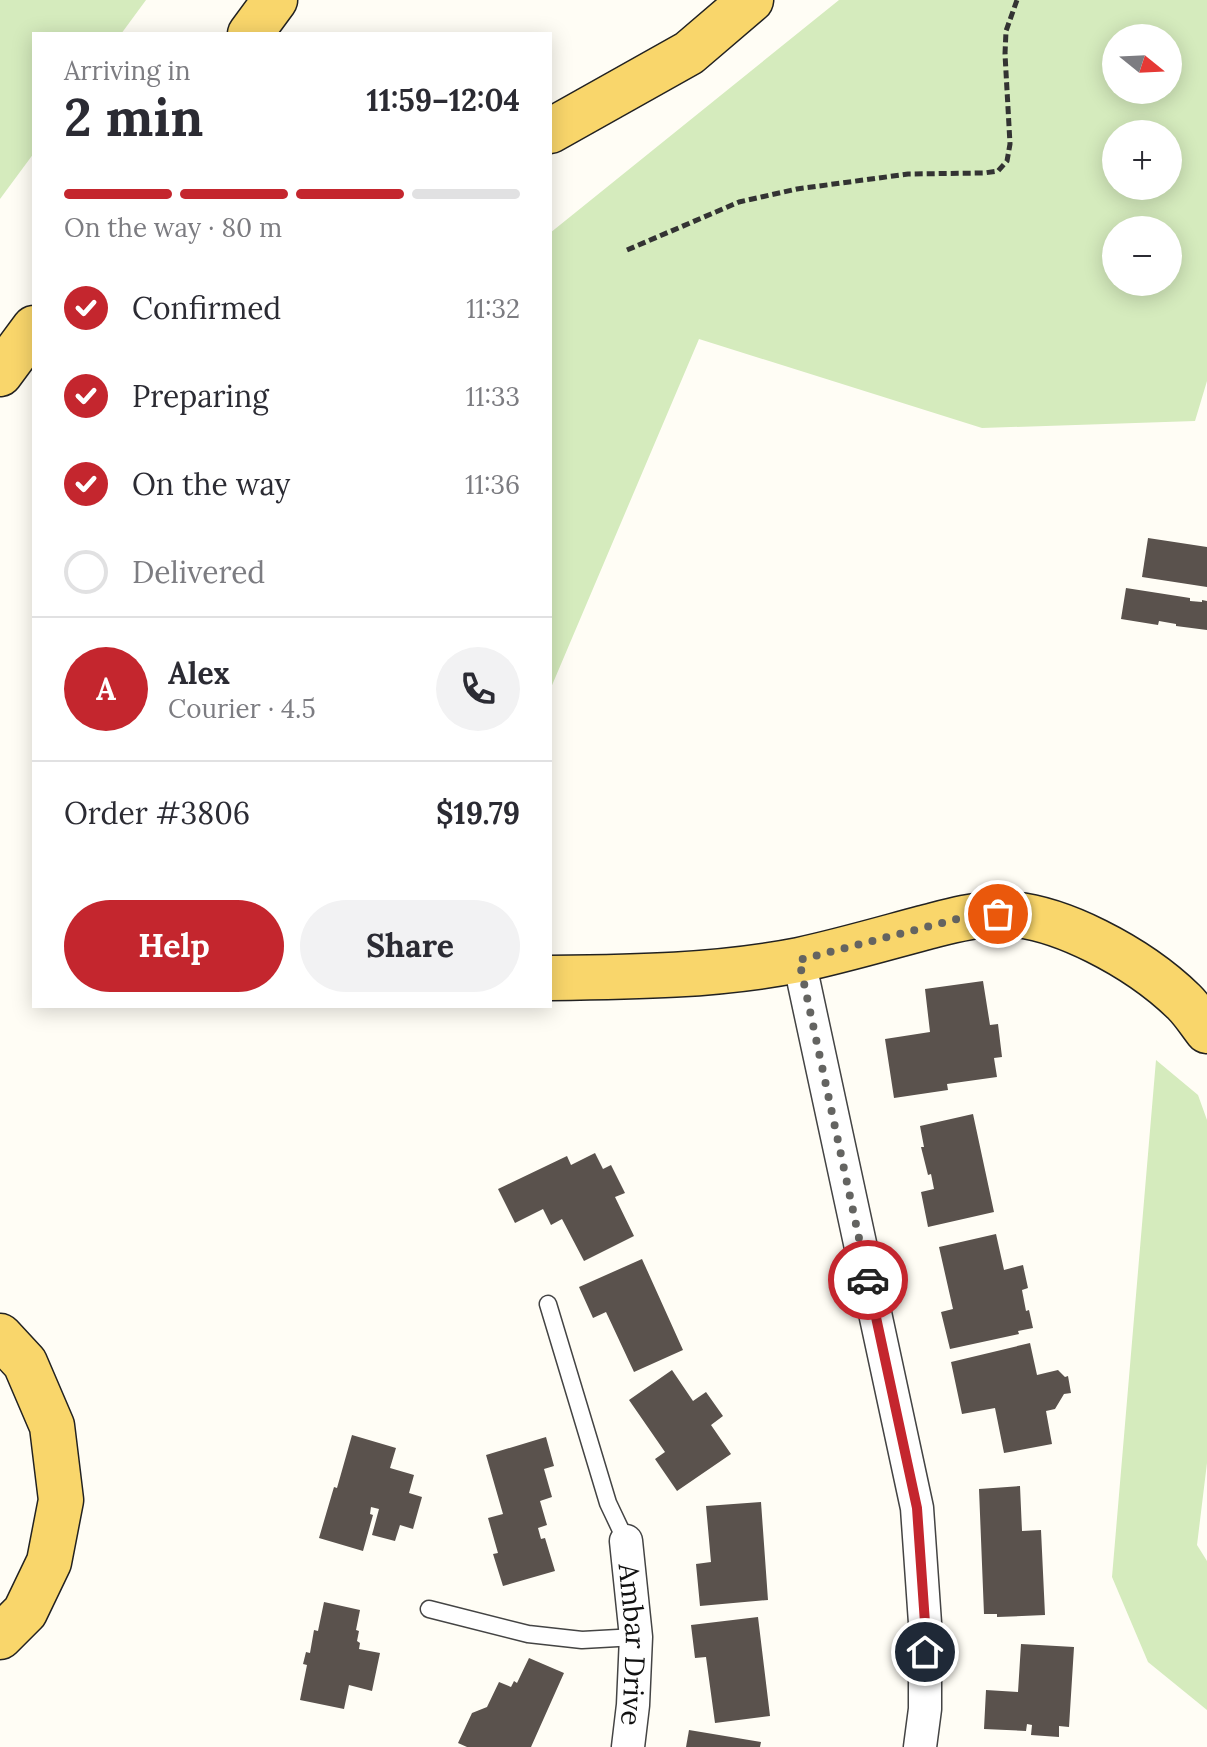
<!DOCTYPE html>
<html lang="en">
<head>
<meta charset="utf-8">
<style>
  body { margin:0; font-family:Lora,serif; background:#f2f2f3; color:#2b2b33; height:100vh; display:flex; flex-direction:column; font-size:30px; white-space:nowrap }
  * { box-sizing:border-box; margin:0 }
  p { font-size:26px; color:#7c7c81 }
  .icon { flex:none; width:44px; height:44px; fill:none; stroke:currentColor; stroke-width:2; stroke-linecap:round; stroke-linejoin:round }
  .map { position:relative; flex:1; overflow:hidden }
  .panel { position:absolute; left:32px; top:32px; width:520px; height:976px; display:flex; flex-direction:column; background:#fff; border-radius:0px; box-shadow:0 4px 20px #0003 }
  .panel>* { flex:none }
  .needle { width:52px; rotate:108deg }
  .fabs { position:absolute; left:1102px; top:24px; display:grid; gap:16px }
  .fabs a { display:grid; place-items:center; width:80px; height:80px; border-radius:50%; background:#fff; box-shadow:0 4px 20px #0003; font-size:40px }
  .pin { position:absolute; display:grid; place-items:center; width:68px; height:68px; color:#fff; margin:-34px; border:4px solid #fff; border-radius:50%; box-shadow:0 2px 8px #0007 }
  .courier { position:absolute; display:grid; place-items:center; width:80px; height:80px; margin:-40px; border:6px solid #c4262e; border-radius:50%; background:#fff; color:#222; box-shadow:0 2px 10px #0007 }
  .headline em { font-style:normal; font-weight:700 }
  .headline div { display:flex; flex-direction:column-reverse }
  .headline { display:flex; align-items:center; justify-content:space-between; height:136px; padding:0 32px }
  h1 { font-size:52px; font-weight:700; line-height:60px }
  .bar { display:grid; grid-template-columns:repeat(4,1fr); gap:12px 8px; align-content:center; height:96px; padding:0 32px }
  .bar i { height:10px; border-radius:6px; background:#e1e1e2 }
  .bar .active { background:#c4262e }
  .bar p { grid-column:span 4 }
  .line { display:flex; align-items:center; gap:20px; padding:0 32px; border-top:2px solid #e1e1e2 }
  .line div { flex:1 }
  .round { display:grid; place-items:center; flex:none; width:84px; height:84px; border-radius:42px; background:#f2f2f3 }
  ol { padding:0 32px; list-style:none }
  li { display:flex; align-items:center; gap:24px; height:88px }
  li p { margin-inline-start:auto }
  li .icon { padding:8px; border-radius:50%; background:#c4262e; color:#fff; stroke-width:4 }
  li:last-child { color:#7c7c81 }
  li i { width:44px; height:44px; border:4px solid #e1e1e2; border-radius:50% }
  .action { display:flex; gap:16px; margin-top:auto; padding:16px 32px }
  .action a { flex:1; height:92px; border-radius:48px; background:#c4262e; color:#fff; font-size:32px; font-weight:700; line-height:92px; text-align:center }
  .action a+a { background:#f2f2f3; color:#2b2b33 }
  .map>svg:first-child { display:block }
</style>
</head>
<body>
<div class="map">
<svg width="1207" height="1747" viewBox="0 0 1207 1747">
  <rect width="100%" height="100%" fill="#fffdf5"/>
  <!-- green -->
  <g fill="#d5ebbd" fill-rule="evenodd">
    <path d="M0,0h146l-25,34h-87v119l-34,46z"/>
    <path d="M839,0h368v381l-12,40 -213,7 -283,-89 -149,351v-457zM1168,38v52h-52v-52zM1168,134v52h-52v-52zM1116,230h52v52h-52z"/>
    <path d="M1156,1060l42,35 9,25v343l-10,82 10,16v149l-59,-48 -36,-85z"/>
  </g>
  <!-- building -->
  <g fill="#5a524d">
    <path d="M1148,538l59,9v40l-65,-10z"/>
    <path d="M1126,588l64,10v3l12,1v-2l5,1v29l-31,-4v-2l-17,-3 -1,4 -37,-6z"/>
    <path d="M983,981l7,44 8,-1 4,33 -8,1 3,19 -50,7 1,6 -54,8 -9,-59 45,-7 -5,-43z"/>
    <path d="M973,1114l21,98 -66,15 -7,-35 13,-3 -3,-15 -3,1 -7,-28h3l-4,-21z"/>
    <path d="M595,1153l8,16 8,-4 14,28 -10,4 19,39 -50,25 -22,-42 -11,6 -8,-16 -28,14 -17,-34 69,-33 4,9z"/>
    <path d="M996,1234l8,36 19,-5 5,23 -6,2 4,21 3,-1 4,18 -15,3 1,3 -69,15 -9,-37 12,-3 -14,-62z"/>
    <path d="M642,1259l41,91 -49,22 -28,-60 -13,6 -14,-31z"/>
    <path d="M1030,1343l7,32 21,-5 7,7 3,-1 3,17 -7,1 -9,15 -9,2 6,33 -48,9 -9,-45 -33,6 -11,-52z"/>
    <path d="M672,1370l21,31 13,-9 17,24 -12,9 20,29 -54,37 -22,-32 10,-7 -36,-52z"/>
    <path d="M352,1435l44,13 -6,20 24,7 -5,18 13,4 -9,32 -13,-4 -5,16 -23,-6 7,-26 -8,-2 -1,7 3,1 -10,36 -44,-13 15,-51 3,1z"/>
    <path d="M546,1437l8,29 -10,3 8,28 -12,4 7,24 -9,3 3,11 4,-1 10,33 -52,15 -10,-32 5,-1 -10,-35 15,-4 -17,-59z"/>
    <path d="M1020,1486l2,45 19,-1 4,85 -48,2v-3h-13l-5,-125z"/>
    <path d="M761,1502l7,98 -68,6 -4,-42 15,-2 -5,-56z"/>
    <path d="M324,1602l36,8 -4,20 3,1 -2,10 3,2 -1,6 21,4 -8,38 -23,-6 -5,24 -44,-9 7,-35 -4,-1 3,-12 4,1 4,-23 4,1z"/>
    <path d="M758,1617l12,99 -55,7 -9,-66 -11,1 -4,-33z"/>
    <path d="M1021,1644l53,3 -5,80 -10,-1v11l-28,-2 1,-10 -5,-1 -1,7 -42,-2 2,-39 32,2z"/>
    <path d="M529,1658l35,15 -33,74h-64l-9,-4 14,-30 15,-6 12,-25 12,5 3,-6 3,2z"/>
    <path d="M689,1730l72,12 -1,5h-74z"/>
  </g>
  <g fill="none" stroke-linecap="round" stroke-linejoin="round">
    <!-- service casing -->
    <g stroke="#444" stroke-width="19">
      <g id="service">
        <path d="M548,1304l60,199 18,38"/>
        <path d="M429,1609l99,25 54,6 54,-3"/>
      </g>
    </g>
    <!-- minor casing -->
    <g stroke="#444" stroke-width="35">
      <g id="minor">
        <path d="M799,960l118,548 8,115v86l-5,38"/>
        <path id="s1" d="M626,1541l10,96 -3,68 -5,42"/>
      </g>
    </g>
    <!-- primary casing -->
    <g stroke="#222" stroke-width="47">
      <g id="primary">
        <path d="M250,34l25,-34"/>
        <path d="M550,131l139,-78 62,-53"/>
        <path d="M0,374l34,-46"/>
        <path d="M550,978c84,-1 167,-2 249,-18 42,-9 83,-21 124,-32 24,-6 47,-13 72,-14 61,-3 146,46 189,88 9,9 16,20 23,29"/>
        <path d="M0,1336l25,27 27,63 9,74 -12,62 -24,50 -25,25"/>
      </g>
    </g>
    <!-- path -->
    <path stroke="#333" stroke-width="5" stroke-dasharray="8 4" stroke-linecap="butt" d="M627,250l112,-48 58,-13 111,-15 76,-1 14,-2 9,-10 3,-17 -5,-90 1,-23 11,-31"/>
    <!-- service -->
    <use href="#service" stroke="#fff" stroke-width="16"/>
    <!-- minor -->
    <use href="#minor" stroke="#fff" stroke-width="32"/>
    <!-- primary -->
    <use href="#primary" stroke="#f9d66b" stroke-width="44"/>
  </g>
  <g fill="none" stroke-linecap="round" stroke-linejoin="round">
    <!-- done -->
    <path stroke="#646461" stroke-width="8" stroke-dasharray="0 14.4" d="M868,1280l-69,-320 166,-43 33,-3"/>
    <!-- route -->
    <path stroke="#c4262e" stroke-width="10" d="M868,1280l49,228 8,115v29"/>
  </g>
  <g text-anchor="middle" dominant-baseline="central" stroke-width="8" stroke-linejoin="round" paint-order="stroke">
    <!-- street labels -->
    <g font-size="28" fill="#111" stroke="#fff">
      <text stroke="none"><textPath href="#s1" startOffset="104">Ambar Drive</textPath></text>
    </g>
  </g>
</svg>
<div class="fabs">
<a><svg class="needle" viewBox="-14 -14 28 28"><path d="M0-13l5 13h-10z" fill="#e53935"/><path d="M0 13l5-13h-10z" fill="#7c7c81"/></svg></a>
<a>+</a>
<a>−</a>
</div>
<div class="pin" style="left:998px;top:914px;background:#ea580c"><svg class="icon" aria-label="bag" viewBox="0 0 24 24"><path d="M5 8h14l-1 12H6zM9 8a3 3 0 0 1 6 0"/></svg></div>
<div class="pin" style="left:925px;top:1652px;background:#1f2937"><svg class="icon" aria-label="home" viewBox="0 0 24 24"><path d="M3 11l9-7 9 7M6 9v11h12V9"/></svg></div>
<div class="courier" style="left:868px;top:1280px"><svg class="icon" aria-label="car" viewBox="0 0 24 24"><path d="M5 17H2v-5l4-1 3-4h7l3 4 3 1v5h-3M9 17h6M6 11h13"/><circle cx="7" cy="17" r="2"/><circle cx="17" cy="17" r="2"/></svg></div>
<section class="panel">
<div class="headline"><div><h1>2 min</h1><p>Arriving in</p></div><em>11:59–12:04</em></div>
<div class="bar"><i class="active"></i><i class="active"></i><i class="active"></i><i></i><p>On the way · 80 m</p></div>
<ol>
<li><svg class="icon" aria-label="check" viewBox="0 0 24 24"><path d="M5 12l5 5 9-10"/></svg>Confirmed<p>11:32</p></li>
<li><svg class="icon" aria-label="check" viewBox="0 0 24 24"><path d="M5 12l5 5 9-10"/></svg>Preparing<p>11:33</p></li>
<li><svg class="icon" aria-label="check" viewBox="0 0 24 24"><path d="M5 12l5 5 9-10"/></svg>On the way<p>11:36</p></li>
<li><i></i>Delivered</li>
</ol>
<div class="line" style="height:144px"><b class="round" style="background:#c4262e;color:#fff">A</b><div><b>Alex</b><p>Courier · 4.5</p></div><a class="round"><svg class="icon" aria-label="phone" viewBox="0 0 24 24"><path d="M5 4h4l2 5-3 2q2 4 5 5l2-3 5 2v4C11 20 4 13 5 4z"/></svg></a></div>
<div class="line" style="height:104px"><div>Order #3806</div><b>$19.79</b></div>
<div class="action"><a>Help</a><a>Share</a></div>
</section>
</div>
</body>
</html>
